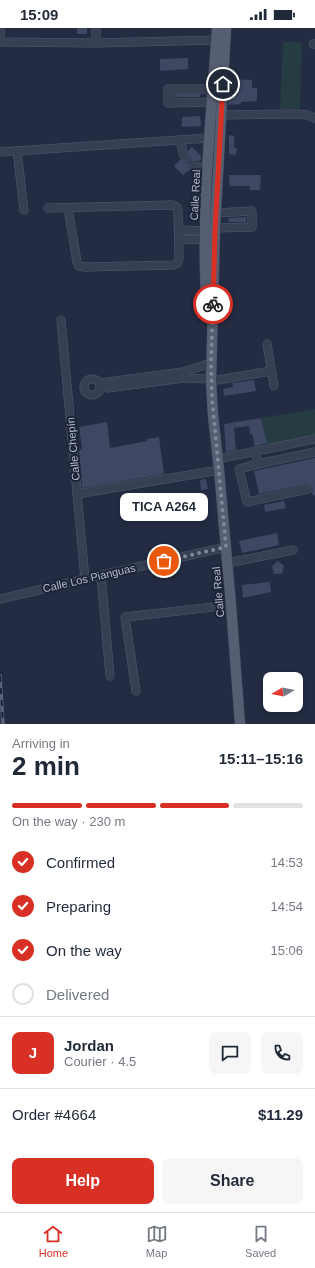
<!DOCTYPE html>
<html lang="en">
<head>
<meta charset="utf-8">
<style>
  body { margin:0; font-family:Helvetica,sans-serif; background:#f6f6f7; color:#1f2937; height:100vh; display:flex; flex-direction:column; font-size:15px; white-space:nowrap }
  * { box-sizing:border-box; margin:0 }
  p { font-size:13px; color:#747a83 }
  .icon { flex:none; width:22px; height:22px; fill:none; stroke:currentColor; stroke-width:2; stroke-linecap:round; stroke-linejoin:round }
  .map { position:relative; height:696px; overflow:hidden }
  .drawer { display:flex; flex-direction:column; background:#fff; flex:1 }
  .drawer>* { flex:none }
  .needle { width:26px; rotate:261deg }
  .tools { position:absolute; left:263px; top:644px; display:grid; gap:8px }
  .tools a { display:grid; place-items:center; width:40px; height:40px; border-radius:8px; background:#fff; box-shadow:0 2px 6px #0003; font-size:20px }
  .pin { position:absolute; display:grid; place-items:center; width:34px; height:34px; color:#fff; margin:-17px; border:2px solid #fff; border-radius:50%; box-shadow:0 1px 4px #0007 }
  .courier { position:absolute; display:grid; place-items:center; width:40px; height:40px; margin:-20px; border:3px solid #d93025; border-radius:50%; background:#fff; color:#222; box-shadow:0 1px 5px #0007 }
  .bubble { position:absolute; height:28px; border-radius:8px; background:#fff; box-shadow:0 2px 6px #0003; font-size:13px; font-weight:800; line-height:28px; text-align:center }
  .headline em { font-style:normal; font-weight:800 }
  .headline div { display:flex; flex-direction:column-reverse }
  .headline { display:flex; align-items:center; justify-content:space-between; height:68px; padding:0 12px }
  h1 { font-size:26px; font-weight:800; line-height:30px }
  .bar { display:grid; grid-template-columns:repeat(4,1fr); gap:6px 4px; align-content:center; height:48px; padding:0 12px }
  .bar i { height:5px; border-radius:3px; background:#e0e1e3 }
  .bar .active { background:#d93025 }
  .bar p { grid-column:span 4 }
  .line { display:flex; align-items:center; gap:10px; padding:0 12px; border-top:1px solid #e0e1e3 }
  .line div { flex:1 }
  .round { display:grid; place-items:center; flex:none; width:42px; height:42px; border-radius:8px; background:#f6f6f7 }
  ol { padding:0 12px; list-style:none }
  li { display:flex; align-items:center; gap:12px; height:44px }
  li p { margin-inline-start:auto }
  li .icon { padding:4px; border-radius:50%; background:#d93025; color:#fff; stroke-width:4 }
  li:last-child { color:#747a83 }
  li i { width:22px; height:22px; border:2px solid #e0e1e3; border-radius:50% }
  .button { display:flex; gap:8px; margin-top:auto; padding:8px 12px }
  .button a { flex:1; height:46px; border-radius:8px; background:#d93025; color:#fff; font-size:16px; font-weight:800; line-height:46px; text-align:center }
  .button a+a { background:#f6f6f7; color:#1f2937 }
  .status { display:flex; justify-content:space-between; align-items:center; height:28px; padding:0 20px; background:#fff; direction:ltr }
  .status svg { height:11px; fill:currentColor }
  .menu { display:flex; justify-content:space-around; align-items:center; height:56px; border-top:1px solid #e0e1e3; background:#fff; font-size:11px; color:#747a83 }
  .menu a { display:grid; justify-items:center; gap:2px }
  .menu .active { color:#d93025 }
  .map>svg:first-child { display:block }
</style>
</head>
<body>
<div class="status"><b>15:09</b><svg viewBox="0 0 49 12"><path d="M0 12V9h3v3zM5 12V6h3v6zM10 12V3h3v9zM15 12V0h3v12zM26 1h20v11H26zM47 4h2v5h-2z"/></svg></div>
<div class="map">
<svg width="315" height="696" viewBox="0 0 315 696">
  <rect width="100%" height="100%" fill="#232c42"/>
  <!-- green -->
  <g fill="#253c43">
    <path d="M283,14h19l-2,67h-20z"/>
    <path d="M315,381v27l-48,9 -6,-27z"/>
  </g>
  <!-- building -->
  <g fill="#3e4863">
    <rect x="77" y="0" width="10" height="6"/>
    <path d="M188,30v11l-28,2v-12z"/>
    <path d="M230,51l22,1v8h5v13l-16,1v2l-13,1z"/>
    <rect x="174" y="66" width="26" height="3"/>
    <path d="M200,88l1,10 -19,1v-10z"/>
    <path d="M229,107l5,1v12h3l-1,7 -7,-1z"/>
    <path d="M192,119l9,9v3l-2,2h-7l-2,1 -1,4 1,4 -2,2 -1,-1 -4,4 -9,-9 6,-6 5,1 3,-1 1,-3 -1,-6z"/>
    <path d="M229,147h32l-1,15h-10v-4h-20z"/>
    <path d="M246,189v5h-17l-1,-4z"/>
    <path d="M254,352l2,11 -32,5 -1,-7 10,-2 -1,-4z"/>
    <path d="M261,390l6,25 -12,3 -3,-12h-2l-1,-8 -15,2 2,22 -10,2 -2,-28z"/>
    <path d="M107,394l3,26 37,-7v-2l12,-2 5,37 -82,14 -3,-37 3,-3 -3,-21z"/>
    <path d="M315,430v37l-2,1 -1,-3 1,-5 -1,-2 -5,-2 -48,10 -5,-23z"/>
    <path d="M206,451l2,10 -7,1 -1,-10z"/>
    <path d="M284,473l2,7 -21,4 -1,-7z"/>
    <path d="M277,505l2,12 -37,8 -3,-12z"/>
    <path d="M278,533l6,5 -2,8h-8l-2,-8z"/>
    <path d="M270,554l1,10 -28,6 -1,-13z"/>
  </g>
  <g fill="none" stroke-linecap="round" stroke-linejoin="round">
    <!-- minor-tunnel -->
    <path stroke="#394157" stroke-width="8" stroke-dasharray="8 4" stroke-linecap="butt" d="M184,128l10,10"/>
    <!-- minor casing -->
    <g stroke="#525a6c" stroke-width="9">
      <g id="minor">
        <path d="M0,8v-8"/>
        <path d="M0,14l96,1 120,-3"/>
        <path d="M96,15v-15"/>
        <path d="M313,16h2"/>
        <path d="M212,74l-44,1v-14h45"/>
        <path d="M221,87l77,-1 9,1 8,3"/>
        <path d="M180,112l4,16"/>
        <path d="M17,123l7,59"/>
        <path d="M0,124l209,-14"/>
        <path d="M194,138l14,2"/>
        <path d="M48,180l124,-3 5,2 1,4 1,48 -1,4 -4,2 -89,2 -6,-1 -2,-4 -9,-54"/>
        <path d="M215,200l37,-1v-16l-36,2"/>
        <path d="M179,202l26,1"/>
        <path d="M179,211l26,1"/>
        <path d="M61,292l24,259"/>
        <path d="M267,316l7,42"/>
        <circle cx="92" cy="359" r="8"/>
        <path d="M211,353l60,-10"/>
        <path d="M100,355l83,-11 28,-9"/>
        <path d="M107,360l77,-10 27,1"/>
        <path d="M255,423l3,13 -19,5 8,33 61,-13"/>
        <path d="M218,431l97,-20"/>
        <path d="M258,436l57,-12"/>
        <path d="M77,466l142,-24"/>
        <path d="M228,535l65,-13"/>
        <path d="M101,547l9,101"/>
        <path d="M0,571l85,-20 141,-32"/>
        <path d="M136,663l-11,-74 106,-12"/>
      </g>
    </g>
    <!-- major casing -->
    <g stroke="#41485b" stroke-width="11">
      <g id="major">
        <path d="M226,0l-11,200 -4,153 2,34 6,55 12,135 9,119"/>
        <path d="M207,283c-7,-94 4,-189 10,-283"/>
      </g>
    </g>
    <!-- minor -->
    <use href="#minor" stroke="#373f52" stroke-width="8"/>
    <!-- major -->
    <use href="#major" stroke="#555e72" stroke-width="10"/>
    <!-- rail casing -->
    <g stroke="#596279" stroke-width="3.5">
      <path id="rail" d="M0,648l3,48"/>
    </g>
    <!-- rail -->
    <use href="#rail" stroke="#1c2437" stroke-width="2" stroke-dasharray="6" stroke-linecap="butt"/>
  </g>
  <g fill="none" stroke-linecap="round" stroke-linejoin="round">
    <!-- done -->
    <path stroke="#81889c" stroke-width="4" stroke-dasharray="0 7.2" d="M164,533l62,-14 -14,-149 -1,-35 2,-59"/>
    <!-- route -->
    <path stroke="#d93025" stroke-width="5" d="M213,276l2,-73 8,-147"/>
  </g>
  <g text-anchor="middle" dominant-baseline="central" stroke-width="4" stroke-linejoin="round" paint-order="stroke">
    <!-- street labels -->
    <g font-size="11" fill="#b4bacc" stroke="#1c2437">
      <text transform="translate(195 167) rotate(-87)">Calle Real</text>
      <text transform="translate(73 421) rotate(-95)">Calle Chepín</text>
      <text transform="translate(89 550) rotate(-13)">Calle Los Pianguas</text>
      <text transform="translate(218 564) rotate(-95)">Calle Real</text>
    </g>
  </g>
</svg>
<div class="tools">
<a><svg class="needle" viewBox="-14 -14 28 28"><path d="M0-13l5 13h-10z" fill="#e53935"/><path d="M0 13l5-13h-10z" fill="#747a83"/></svg></a>
</div>
<div class="pin" style="left:164px;top:533px;background:#ea580c"><svg class="icon" aria-label="bag" viewBox="0 0 24 24"><path d="M5 8h14l-1 12H6zM9 8a3 3 0 0 1 6 0"/></svg></div>
<div class="pin" style="left:223px;top:56px;background:#1f2937"><svg class="icon" aria-label="home" viewBox="0 0 24 24"><path d="M3 11l9-7 9 7M6 9v11h12V9"/></svg></div>
<div class="courier" style="left:213px;top:276px"><svg class="icon" aria-label="bike" viewBox="0 0 24 24"><circle cx="6" cy="16" r="4"/><circle cx="18" cy="16" r="4"/><path d="M6 16l4-8h5l3 8M10 8l3 8H6M13 5h3"/></svg></div>
<div class="bubble" style="left:120px;top:465px;width:88px">TICA A264</div>
</div>
<section class="drawer">
<div class="headline"><div><h1>2 min</h1><p>Arriving in</p></div><em>15:11–15:16</em></div>
<div class="bar"><i class="active"></i><i class="active"></i><i class="active"></i><i></i><p>On the way · 230 m</p></div>
<ol>
<li><svg class="icon" aria-label="check" viewBox="0 0 24 24"><path d="M5 12l5 5 9-10"/></svg>Confirmed<p>14:53</p></li>
<li><svg class="icon" aria-label="check" viewBox="0 0 24 24"><path d="M5 12l5 5 9-10"/></svg>Preparing<p>14:54</p></li>
<li><svg class="icon" aria-label="check" viewBox="0 0 24 24"><path d="M5 12l5 5 9-10"/></svg>On the way<p>15:06</p></li>
<li><i></i>Delivered</li>
</ol>
<div class="line" style="height:72px"><b class="round" style="background:#d93025;color:#fff">J</b><div><b>Jordan</b><p>Courier · 4.5</p></div><a class="round"><svg class="icon" aria-label="chat" viewBox="0 0 24 24"><path d="M4 5h16v11H9l-5 4z"/></svg></a><a class="round"><svg class="icon" aria-label="phone" viewBox="0 0 24 24"><path d="M5 4h4l2 5-3 2q2 4 5 5l2-3 5 2v4C11 20 4 13 5 4z"/></svg></a></div>
<div class="line" style="height:52px"><div>Order #4664</div><b>$11.29</b></div>
<div class="button"><a>Help</a><a>Share</a></div>
</section>
<nav class="menu">
<a class="active"><svg class="icon" aria-label="home" viewBox="0 0 24 24"><path d="M3 11l9-7 9 7M6 9v11h12V9"/></svg>Home</a>
<a><svg class="icon" aria-label="map" viewBox="0 0 24 24"><path d="M3 6l6-2 6 2 6-2v14l-6 2-6-2-6 2zM9 4v14M15 6v14"/></svg>Map</a>
<a><svg class="icon" aria-label="saved" viewBox="0 0 24 24"><path d="M7 4h10v16l-5-4-5 4z"/></svg>Saved</a>
</nav>
</body>
</html>
